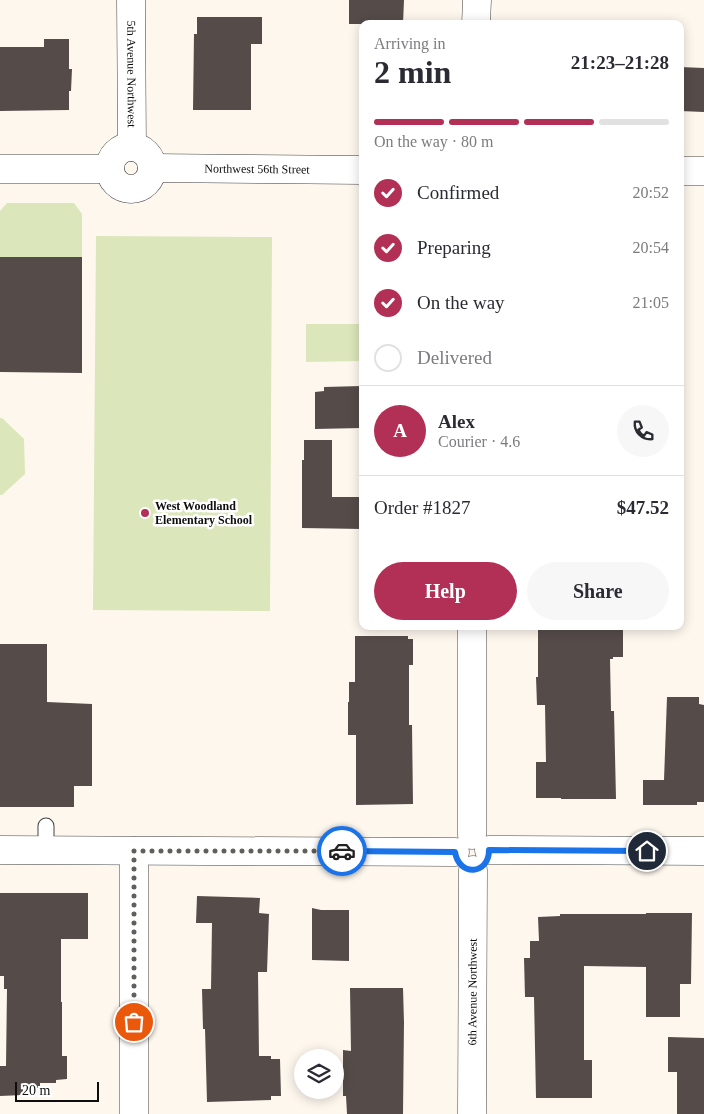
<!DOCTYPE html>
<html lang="en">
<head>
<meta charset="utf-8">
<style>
  body { margin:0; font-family:Georgia,serif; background:#f7f7f7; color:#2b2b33; height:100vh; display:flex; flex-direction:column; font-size:19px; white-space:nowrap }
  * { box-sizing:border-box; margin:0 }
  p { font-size:16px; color:#7c7c81 }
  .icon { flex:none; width:28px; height:28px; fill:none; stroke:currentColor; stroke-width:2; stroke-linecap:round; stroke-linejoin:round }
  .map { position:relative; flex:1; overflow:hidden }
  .drawer { position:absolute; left:359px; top:20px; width:325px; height:610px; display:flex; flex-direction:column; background:#fff; border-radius:10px; box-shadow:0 2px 12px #0003 }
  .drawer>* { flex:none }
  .buttons { position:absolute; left:294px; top:1049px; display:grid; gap:10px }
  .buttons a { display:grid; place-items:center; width:50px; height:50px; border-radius:50%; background:#fff; box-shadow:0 2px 12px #0003; font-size:25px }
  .scale { position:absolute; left:15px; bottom:12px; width:84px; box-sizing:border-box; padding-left:5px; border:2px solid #0d0d0d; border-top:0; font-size:14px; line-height:18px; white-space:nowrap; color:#0d0d0d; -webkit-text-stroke:4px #fff; paint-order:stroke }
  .pin { position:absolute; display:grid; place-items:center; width:42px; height:42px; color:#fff; margin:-21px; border:2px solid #fff; border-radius:50%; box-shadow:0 1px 5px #0007 }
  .courier { position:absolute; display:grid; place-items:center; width:50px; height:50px; margin:-25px; border:4px solid #1a73e8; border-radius:50%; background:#fff; color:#222; box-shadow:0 1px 6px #0007 }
  .overview em { font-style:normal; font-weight:700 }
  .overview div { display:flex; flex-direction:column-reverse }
  .overview { display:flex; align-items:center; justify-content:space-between; height:85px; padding:0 15px }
  h1 { font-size:32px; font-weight:700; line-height:38px }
  .bar { display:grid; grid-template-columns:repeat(4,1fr); gap:8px 5px; align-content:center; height:60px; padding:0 15px }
  .bar i { height:6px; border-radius:4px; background:#e1e1e2 }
  .bar .current { background:#b22f56 }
  .bar p { grid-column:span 4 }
  .line { display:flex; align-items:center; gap:12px; padding:0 15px; border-top:1px solid #e1e1e2 }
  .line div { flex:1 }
  .round { display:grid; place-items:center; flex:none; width:52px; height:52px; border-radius:26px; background:#f7f7f7 }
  ol { padding:0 15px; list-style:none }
  li { display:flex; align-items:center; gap:15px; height:55px }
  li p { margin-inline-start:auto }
  li .icon { padding:5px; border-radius:50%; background:#b22f56; color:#fff; stroke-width:4 }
  li:last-child { color:#7c7c81 }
  li i { width:28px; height:28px; border:2px solid #e1e1e2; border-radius:50% }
  .cta { display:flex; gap:10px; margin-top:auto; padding:10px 15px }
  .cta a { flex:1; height:58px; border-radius:30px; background:#b22f56; color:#fff; font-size:20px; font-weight:700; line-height:58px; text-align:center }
  .cta a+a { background:#f7f7f7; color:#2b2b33 }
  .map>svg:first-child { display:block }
</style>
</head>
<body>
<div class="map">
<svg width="704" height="1114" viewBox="0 0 704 1114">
  <rect width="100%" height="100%" fill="#fef7ee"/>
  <!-- green -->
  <g fill="#dbe6ba">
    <path d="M7,203h67l8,11v43h-82v-46z"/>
    <path d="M96,236l176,1 -2,374 -177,-1z"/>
    <path d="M306,324h56v37l-56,1z"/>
    <path d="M0,418h2l22,21 1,35 -23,21h-2z"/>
  </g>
  <!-- building -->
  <g fill="#554c4a">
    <path d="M349,0h55l-1,24h-54z"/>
    <path d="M197,17h65v27h-11v66h-58l1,-76h3z"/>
    <path d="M44,39h25v30h3l-1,22h-2v19l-69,1v-64h44z"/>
    <path d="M680,67l24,1v44l-24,-1z"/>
    <path d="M0,257h82v116l-82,-1z"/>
    <path d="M362,386v42l-47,1v-37l9,-1v-4z"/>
    <path d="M304,440h28v57h30v32l-60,-1v-68h2z"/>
    <path d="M538,626h74v3h11v28h-10v2h-3l1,52h3l2,88h-55v-1h-25v-36h10l-1,-57h-8l-1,-28h2z"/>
    <path d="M355,636h53v3h5v26h-4v60h3l1,79 -57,1v-70h-8v-33h1v-20h6z"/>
    <path d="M0,644h47v58l45,2v82h-18v21h-74z"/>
    <path d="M667,697h32v7l5,1v97h-7v3h-54v-25h21z"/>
    <path d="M0,893h88v46h-27v63h1v54h5v23l-11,1v3h-16v5h-17v7l-23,1v-30h6l1,-77h-3v-13h-4z"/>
    <path d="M197,896l63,2 -1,15 10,1 -2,58h-9l1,84h12v3h9l1,37h-10v4l-64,2 -2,-73h-2l-1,-40h9l1,-66h-16z"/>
    <path d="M312,908l9,2h28v51l-37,-1z"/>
    <path d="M646,913h46l-1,71h-11v33h-34v-50l-62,-1v94h8v38h-56l-2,-101h-9l-1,-39h6v-17h9l-1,-24 22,-1v-2h86z"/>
    <path d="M350,988h53l1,34 -1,92h-56l-1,-18h-3v-46l8,1z"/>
    <path d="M668,1037l36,1v76h-27v-42h-9z"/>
  </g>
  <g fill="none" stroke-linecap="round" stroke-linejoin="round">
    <!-- service casing -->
    <g stroke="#404040" stroke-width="17">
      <path id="service" d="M46,850v-24"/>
    </g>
    <!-- minor casing -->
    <g stroke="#404040" stroke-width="29">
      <g id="minor">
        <path id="s1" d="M131,0l1,147"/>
        <path d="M476,24l1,-24"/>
        <circle cx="131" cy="168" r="21"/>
        <path id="s2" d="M152,168l210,2"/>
        <path d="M0,169h110"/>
        <path d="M680,171h24"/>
        <path d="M472,835v-209"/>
        <path d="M0,850l455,2"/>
        <path d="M489,850l215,1"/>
        <path d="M134,1114v-263"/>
        <path id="s3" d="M472,1114l1,-244"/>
      </g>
    </g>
    <!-- service -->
    <use href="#service" stroke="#fff" stroke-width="15"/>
    <!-- minor -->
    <use href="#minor" stroke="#fff" stroke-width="28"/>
  </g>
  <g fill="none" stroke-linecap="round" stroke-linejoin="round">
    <!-- done -->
    <path stroke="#615f5c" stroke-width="5" stroke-dasharray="0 9" d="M134,1022v-171h208"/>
    <!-- route -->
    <path stroke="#1a73e8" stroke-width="6" d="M342,851l113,1c4,25 34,23 34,-2l158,1"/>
  </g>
  <!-- markers -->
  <circle fill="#b22f56" stroke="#fff" stroke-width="2" cx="145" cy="513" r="5"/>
  <g text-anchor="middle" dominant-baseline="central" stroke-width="5" stroke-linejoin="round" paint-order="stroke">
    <!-- street labels -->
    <g font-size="12" fill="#0d0d0d" stroke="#fff">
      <text stroke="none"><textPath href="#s1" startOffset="74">5th Avenue Northwest</textPath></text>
      <text stroke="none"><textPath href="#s2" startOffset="105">Northwest 56th Street</textPath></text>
      <text stroke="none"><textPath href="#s3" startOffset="122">6th Avenue Northwest</textPath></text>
    </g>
    <!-- poi labels -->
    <g font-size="12" font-weight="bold" fill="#0d0d0d" stroke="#fff" text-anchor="start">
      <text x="155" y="506">West Woodland<tspan x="155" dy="14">Elementary School</tspan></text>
    </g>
  </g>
</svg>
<div class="buttons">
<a><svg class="icon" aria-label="layers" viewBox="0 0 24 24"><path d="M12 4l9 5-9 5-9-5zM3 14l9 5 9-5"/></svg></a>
</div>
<div class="scale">20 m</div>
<div class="pin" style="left:134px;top:1022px;background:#ea580c"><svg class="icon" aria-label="bag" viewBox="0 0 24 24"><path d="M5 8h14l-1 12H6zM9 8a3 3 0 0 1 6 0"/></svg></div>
<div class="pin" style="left:647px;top:851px;background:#1f2937"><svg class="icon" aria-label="home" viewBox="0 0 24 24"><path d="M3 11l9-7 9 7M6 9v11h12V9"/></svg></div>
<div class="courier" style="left:342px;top:851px"><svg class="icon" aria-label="car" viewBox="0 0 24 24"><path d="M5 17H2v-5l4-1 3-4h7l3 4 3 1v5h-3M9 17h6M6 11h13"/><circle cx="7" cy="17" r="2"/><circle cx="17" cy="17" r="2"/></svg></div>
<section class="drawer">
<div class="overview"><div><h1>2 min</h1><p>Arriving in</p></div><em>21:23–21:28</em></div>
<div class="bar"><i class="current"></i><i class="current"></i><i class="current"></i><i></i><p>On the way · 80 m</p></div>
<ol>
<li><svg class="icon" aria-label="check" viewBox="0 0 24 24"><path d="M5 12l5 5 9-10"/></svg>Confirmed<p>20:52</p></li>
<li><svg class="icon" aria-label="check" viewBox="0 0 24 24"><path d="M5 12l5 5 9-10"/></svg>Preparing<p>20:54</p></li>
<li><svg class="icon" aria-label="check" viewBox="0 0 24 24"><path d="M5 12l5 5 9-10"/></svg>On the way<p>21:05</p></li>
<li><i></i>Delivered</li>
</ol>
<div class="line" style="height:90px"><b class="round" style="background:#b22f56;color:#fff">A</b><div><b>Alex</b><p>Courier · 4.6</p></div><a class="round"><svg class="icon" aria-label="phone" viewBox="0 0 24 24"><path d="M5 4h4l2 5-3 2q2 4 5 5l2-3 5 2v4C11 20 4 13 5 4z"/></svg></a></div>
<div class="line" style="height:65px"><div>Order #1827</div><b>$47.52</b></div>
<div class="cta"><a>Help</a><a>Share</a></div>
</section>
</div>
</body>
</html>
